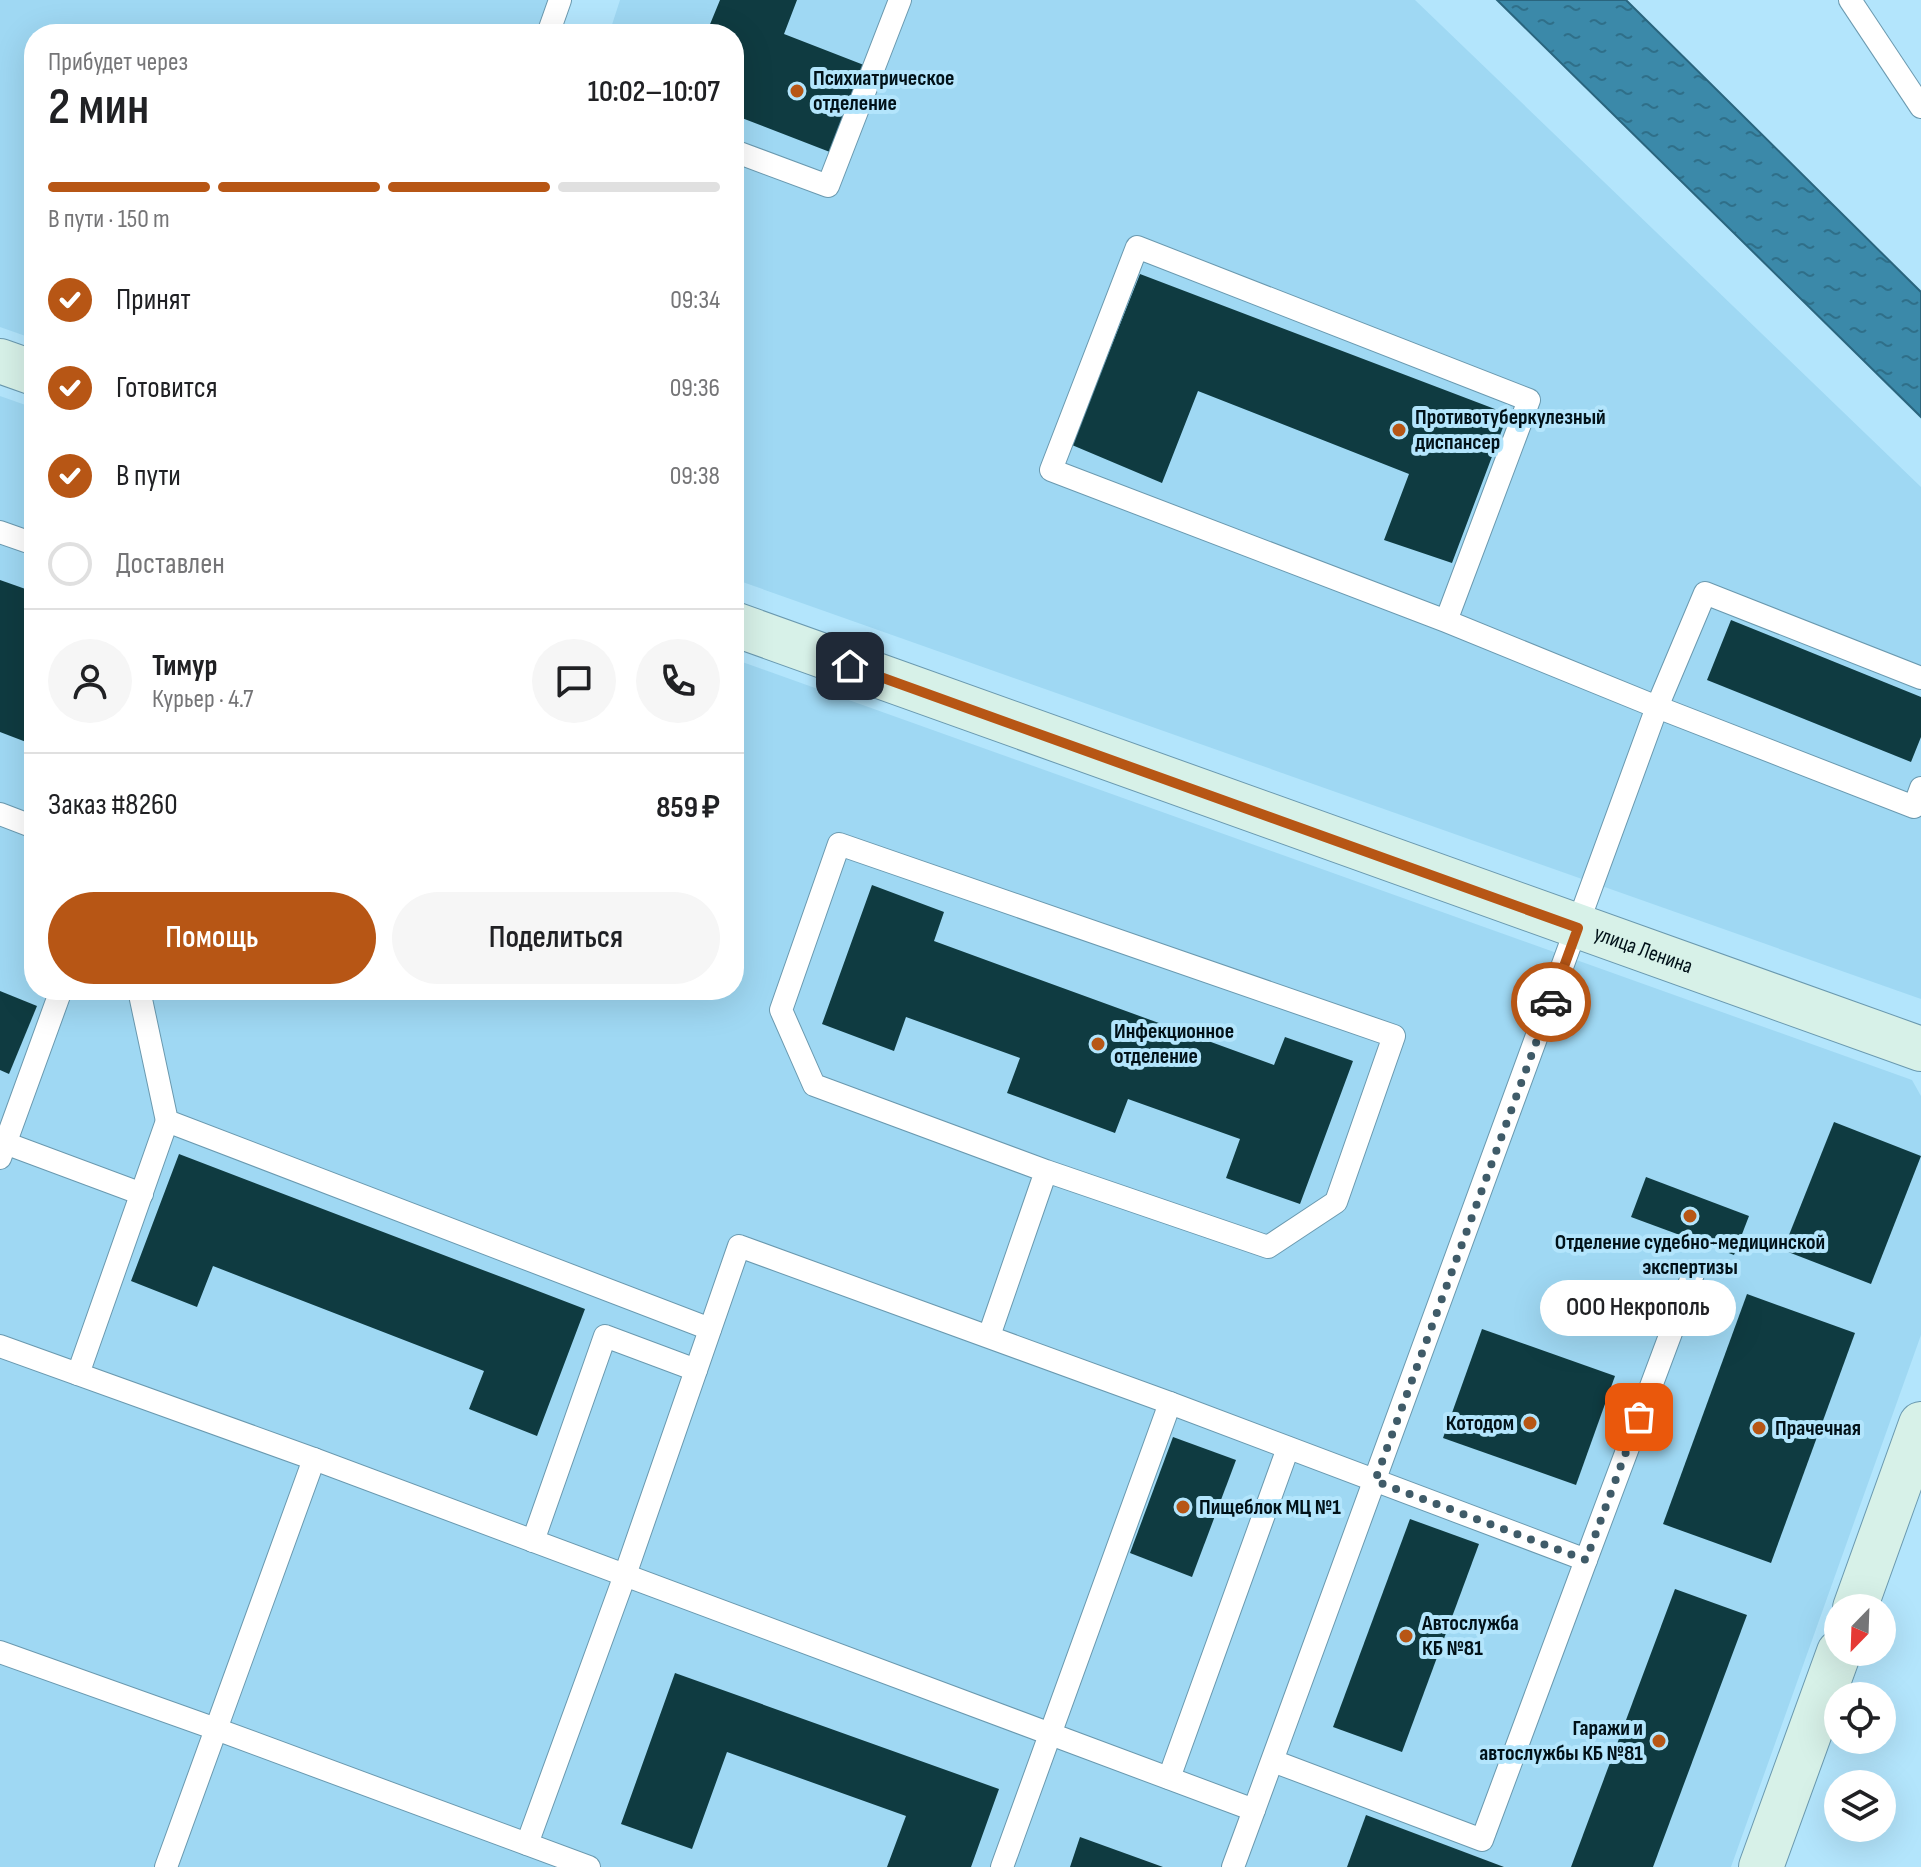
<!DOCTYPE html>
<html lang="ru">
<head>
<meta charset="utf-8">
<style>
  body { margin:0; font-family:"Sofia Sans Condensed",sans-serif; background:#f6f6f6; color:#202124; height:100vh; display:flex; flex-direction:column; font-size:30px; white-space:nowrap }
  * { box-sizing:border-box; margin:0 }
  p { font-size:26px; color:#757577 }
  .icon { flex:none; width:44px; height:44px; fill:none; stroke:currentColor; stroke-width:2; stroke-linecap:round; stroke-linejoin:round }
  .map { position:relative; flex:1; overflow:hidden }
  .panel { position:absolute; left:24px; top:24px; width:720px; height:976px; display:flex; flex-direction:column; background:#fff; border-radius:32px; box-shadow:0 8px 32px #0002 }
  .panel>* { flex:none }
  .needle { width:52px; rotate:203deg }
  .buttons { position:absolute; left:1824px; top:1594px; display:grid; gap:16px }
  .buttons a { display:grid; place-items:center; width:72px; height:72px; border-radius:50%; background:#fff; box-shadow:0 8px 32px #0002; font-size:40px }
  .pin { position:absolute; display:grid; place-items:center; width:68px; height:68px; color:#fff; margin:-34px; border-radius:16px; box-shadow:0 4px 12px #0006 }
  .courier { position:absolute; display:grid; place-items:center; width:80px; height:80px; margin:-40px; border:6px solid #b75615; border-radius:50%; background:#fff; color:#222; box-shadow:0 2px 10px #0007 }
  .bubble { position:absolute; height:56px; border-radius:28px; background:#fff; box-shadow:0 8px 32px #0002; font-size:26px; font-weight:600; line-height:56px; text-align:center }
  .summary em { font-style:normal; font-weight:600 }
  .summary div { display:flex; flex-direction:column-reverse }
  .summary { display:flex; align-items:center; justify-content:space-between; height:136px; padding:0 24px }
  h1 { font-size:52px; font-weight:600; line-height:60px }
  .bar { display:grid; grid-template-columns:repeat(4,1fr); gap:12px 8px; align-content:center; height:96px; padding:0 24px }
  .bar i { height:10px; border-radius:6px; background:#e0e0e0 }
  .bar .active { background:#b75615 }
  .bar p { grid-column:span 4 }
  .line { display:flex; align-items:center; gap:20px; padding:0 24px; border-top:2px solid #e0e0e0 }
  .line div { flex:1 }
  .round { display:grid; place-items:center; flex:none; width:84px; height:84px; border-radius:42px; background:#f6f6f6 }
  ol { padding:0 24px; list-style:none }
  li { display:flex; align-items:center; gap:24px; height:88px }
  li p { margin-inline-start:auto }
  li .icon { padding:8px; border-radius:50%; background:#b75615; color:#fff; stroke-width:4 }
  li:last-child { color:#757577 }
  li i { width:44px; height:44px; border:4px solid #e0e0e0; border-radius:50% }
  .cta { display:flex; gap:16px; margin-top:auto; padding:16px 24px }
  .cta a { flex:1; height:92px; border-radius:48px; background:#b75615; color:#fff; font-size:32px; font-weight:600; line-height:92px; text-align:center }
  .cta a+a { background:#f6f6f6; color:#202124 }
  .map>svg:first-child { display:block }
</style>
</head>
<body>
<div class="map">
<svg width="1921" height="1867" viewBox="0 0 1921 1867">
  <defs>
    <pattern id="water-ripples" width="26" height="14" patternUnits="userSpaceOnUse" patternTransform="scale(2)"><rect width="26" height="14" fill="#3b89a9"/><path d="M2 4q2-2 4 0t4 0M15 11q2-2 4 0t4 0" fill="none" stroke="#2f6f89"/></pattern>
  </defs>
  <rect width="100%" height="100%" fill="#b3e5fc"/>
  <!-- built -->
  <g fill="#9fd8f3">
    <path d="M0,0h563l-11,34h-518v305l-34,-12z"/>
    <path d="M620,0h795l506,487v512l-1187,-420v-545h-125z"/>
    <path d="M0,396l34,12v582h700v-331l1178,421 9,16v239l-190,532h-1731z"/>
  </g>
  <!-- water -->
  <path fill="url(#water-ripples)" stroke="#2a657e" stroke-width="2" d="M1497,0h129l295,292v125z"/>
  <!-- building -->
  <g fill="#0f3b41">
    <path d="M720,0h77l-13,34 85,33 -34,87 -101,-39v-81h-28z"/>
    <path d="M1140,274l368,140 -56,149 -68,-23 25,-66 -211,-83 -36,92 -90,-38z"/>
    <path d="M0,580l34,12v153l-34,-13z"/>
    <path d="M1731,620l190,77v40l-10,25 -204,-82z"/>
    <path d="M872,885l72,27 -10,29 340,124 11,-28 68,24 -53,143 -74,-26 14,-39 -112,-40 -13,34 -108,-40 13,-35 -114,-41 -12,34 -72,-27z"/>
    <path d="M0,991l37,15 -28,68 -9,-4z"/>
    <path d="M1834,1122l87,34 -50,128 -88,-34z"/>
    <path d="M179,1154l406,155 -48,127 -68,-27 15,-38 -271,-105 -16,41 -66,-26z"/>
    <path d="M1646,1177l103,39 -15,39 -103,-38z"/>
    <path d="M1747,1294l108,39 -84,230 -108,-39z"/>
    <path d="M1482,1329l133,47 -39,109 -133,-47z"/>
    <path d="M1173,1437l63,23 -44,117 -62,-24z"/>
    <path d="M1410,1519l69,25 -77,208 -69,-25z"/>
    <path d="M1675,1589l72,26 -94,252h-82z"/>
    <path d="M675,1673l324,116 -28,78h-84l19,-51 -179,-64 -35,97 -71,-25z"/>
    <path d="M1366,1815l138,52h-157z"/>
    <path d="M1080,1837l83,30h-93z"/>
  </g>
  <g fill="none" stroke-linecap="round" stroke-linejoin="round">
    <!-- lane casing -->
    <g stroke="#6a99af" stroke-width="24">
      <g id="lane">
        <path d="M1850,0l71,107"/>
        <path d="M548,34l12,-34"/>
        <path d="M734,151l94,35 72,-186"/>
        <path d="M0,532l34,12"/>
        <path d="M1446,621l83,-221 -392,-153 -86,223 395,151 211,86 257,100 7,-19"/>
        <path d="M0,814l34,13"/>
        <path d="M139,990l28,131 543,208"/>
        <path d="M5,1143l137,51"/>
        <path d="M0,1158l61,-168"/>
        <path d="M989,1336l57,-165 222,76 68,-45 58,-166 -555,-192 -58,166 33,75 232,86"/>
        <path d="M0,1346l314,113 940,351 403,-1103 48,-114 216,85"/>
        <path d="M78,1374l89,-253"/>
        <path d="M533,1541l72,-205 91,34"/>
        <path d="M0,1652l216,77 373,138"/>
        <path d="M1273,1761l209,79 104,-280"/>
        <path d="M1169,1778l119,-330"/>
        <path d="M527,1844l98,-269 114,-329 431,157 416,157 107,-286"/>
        <path d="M166,1867l148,-408"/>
        <path d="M1002,1867l168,-464"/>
        <path d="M1233,1867l21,-57"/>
      </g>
    </g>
    <!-- secondary casing -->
    <g stroke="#6a99af" stroke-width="46">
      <g id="secondary">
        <path d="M0,361l34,12"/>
        <path id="s1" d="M734,624l1187,425"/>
        <path d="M1855,1608l66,-184"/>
        <path d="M1761,1867l78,-215"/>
      </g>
    </g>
    <!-- lane -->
    <use href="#lane" stroke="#fff" stroke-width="22"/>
    <!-- secondary -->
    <use href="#secondary" stroke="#d7f1e8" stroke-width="44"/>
  </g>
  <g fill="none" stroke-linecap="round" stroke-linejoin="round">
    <!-- done -->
    <path stroke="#3f5b68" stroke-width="8" stroke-dasharray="0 14.4" d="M1551,1002l-176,479 211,79 53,-143"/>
    <!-- route -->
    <path stroke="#b75615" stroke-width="10" d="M850,666l728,262 -27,74"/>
  </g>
  <!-- markers -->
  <g fill="#b75615" stroke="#b3e5fc" stroke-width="3">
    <circle cx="797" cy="91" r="8"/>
    <circle cx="1399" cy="430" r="8"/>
    <circle cx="1098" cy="1044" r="8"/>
    <circle cx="1690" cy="1216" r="8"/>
    <circle cx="1530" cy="1423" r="8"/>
    <circle cx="1759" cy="1428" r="8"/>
    <circle cx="1183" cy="1507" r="8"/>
    <circle cx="1406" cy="1636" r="8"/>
    <circle cx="1659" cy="1741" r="8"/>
  </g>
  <g text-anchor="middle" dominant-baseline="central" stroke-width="8" stroke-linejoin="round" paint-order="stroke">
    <!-- poi labels -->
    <g font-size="22" font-weight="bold" fill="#011118" stroke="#b3e5fc" text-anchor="start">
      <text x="813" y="78">Психиатрическое<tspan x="813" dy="25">отделение</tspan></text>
      <text x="1415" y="417">Противотуберкулезный<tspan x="1415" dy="25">диспансер</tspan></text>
      <text x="1114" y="1031">Инфекционное<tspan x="1114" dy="25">отделение</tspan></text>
      <text x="1690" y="1242" text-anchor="middle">Отделение судебно-медицинской<tspan x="1690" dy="25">экспертизы</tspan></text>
      <text x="1514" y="1423" text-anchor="end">Котодом</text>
      <text x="1775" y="1428">Прачечная</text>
      <text x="1199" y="1507">Пищеблок МЦ №1</text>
      <text x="1422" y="1623">Автослужба<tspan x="1422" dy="25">КБ №81</tspan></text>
      <text x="1643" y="1728" text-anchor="end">Гаражи и<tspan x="1643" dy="25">автослужбы КБ №81</tspan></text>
    </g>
    <!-- street labels -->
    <g font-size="22" fill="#011118" stroke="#b3e5fc">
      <text stroke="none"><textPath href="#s1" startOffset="966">улица Ленина</textPath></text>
    </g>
  </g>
</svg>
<div class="buttons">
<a><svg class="needle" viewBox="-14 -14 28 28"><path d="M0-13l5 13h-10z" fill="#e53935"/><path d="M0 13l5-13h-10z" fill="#757577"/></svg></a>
<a><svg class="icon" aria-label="locate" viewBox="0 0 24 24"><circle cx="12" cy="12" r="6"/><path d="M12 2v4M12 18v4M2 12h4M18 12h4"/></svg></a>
<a><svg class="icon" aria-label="layers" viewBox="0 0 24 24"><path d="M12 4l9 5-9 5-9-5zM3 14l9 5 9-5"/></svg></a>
</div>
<div class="pin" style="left:1639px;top:1417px;background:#ea580c"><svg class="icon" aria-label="bag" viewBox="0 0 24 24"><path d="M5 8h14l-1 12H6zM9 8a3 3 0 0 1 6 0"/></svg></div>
<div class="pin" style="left:850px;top:666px;background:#1f2937"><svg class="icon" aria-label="home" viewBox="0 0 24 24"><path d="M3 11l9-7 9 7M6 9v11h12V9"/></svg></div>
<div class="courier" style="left:1551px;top:1002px"><svg class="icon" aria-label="car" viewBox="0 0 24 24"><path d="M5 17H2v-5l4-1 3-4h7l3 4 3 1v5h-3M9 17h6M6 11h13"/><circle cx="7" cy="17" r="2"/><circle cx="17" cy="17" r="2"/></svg></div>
<div class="bubble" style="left:1540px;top:1280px;width:196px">ООО Некрополь</div>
<section class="panel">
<div class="summary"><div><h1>2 мин</h1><p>Прибудет через</p></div><em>10:02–10:07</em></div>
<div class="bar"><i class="active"></i><i class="active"></i><i class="active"></i><i></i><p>В пути · 150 m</p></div>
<ol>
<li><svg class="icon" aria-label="check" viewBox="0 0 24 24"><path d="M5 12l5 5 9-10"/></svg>Принят<p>09:34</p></li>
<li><svg class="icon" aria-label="check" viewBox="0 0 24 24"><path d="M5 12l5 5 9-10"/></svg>Готовится<p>09:36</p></li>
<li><svg class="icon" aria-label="check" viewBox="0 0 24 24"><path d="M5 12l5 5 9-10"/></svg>В пути<p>09:38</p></li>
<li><i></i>Доставлен</li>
</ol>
<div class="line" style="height:144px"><a class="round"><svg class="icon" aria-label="person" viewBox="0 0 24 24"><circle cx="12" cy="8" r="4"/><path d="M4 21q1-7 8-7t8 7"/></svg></a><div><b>Тимур</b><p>Курьер · 4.7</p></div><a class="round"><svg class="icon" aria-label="chat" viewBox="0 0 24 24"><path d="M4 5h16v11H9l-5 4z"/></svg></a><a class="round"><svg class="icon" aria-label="phone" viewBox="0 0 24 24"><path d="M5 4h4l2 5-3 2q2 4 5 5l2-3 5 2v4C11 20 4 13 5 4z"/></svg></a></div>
<div class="line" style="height:104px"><div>Заказ #8260</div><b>859 ₽</b></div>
<div class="cta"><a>Помощь</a><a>Поделиться</a></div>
</section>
</div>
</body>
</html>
